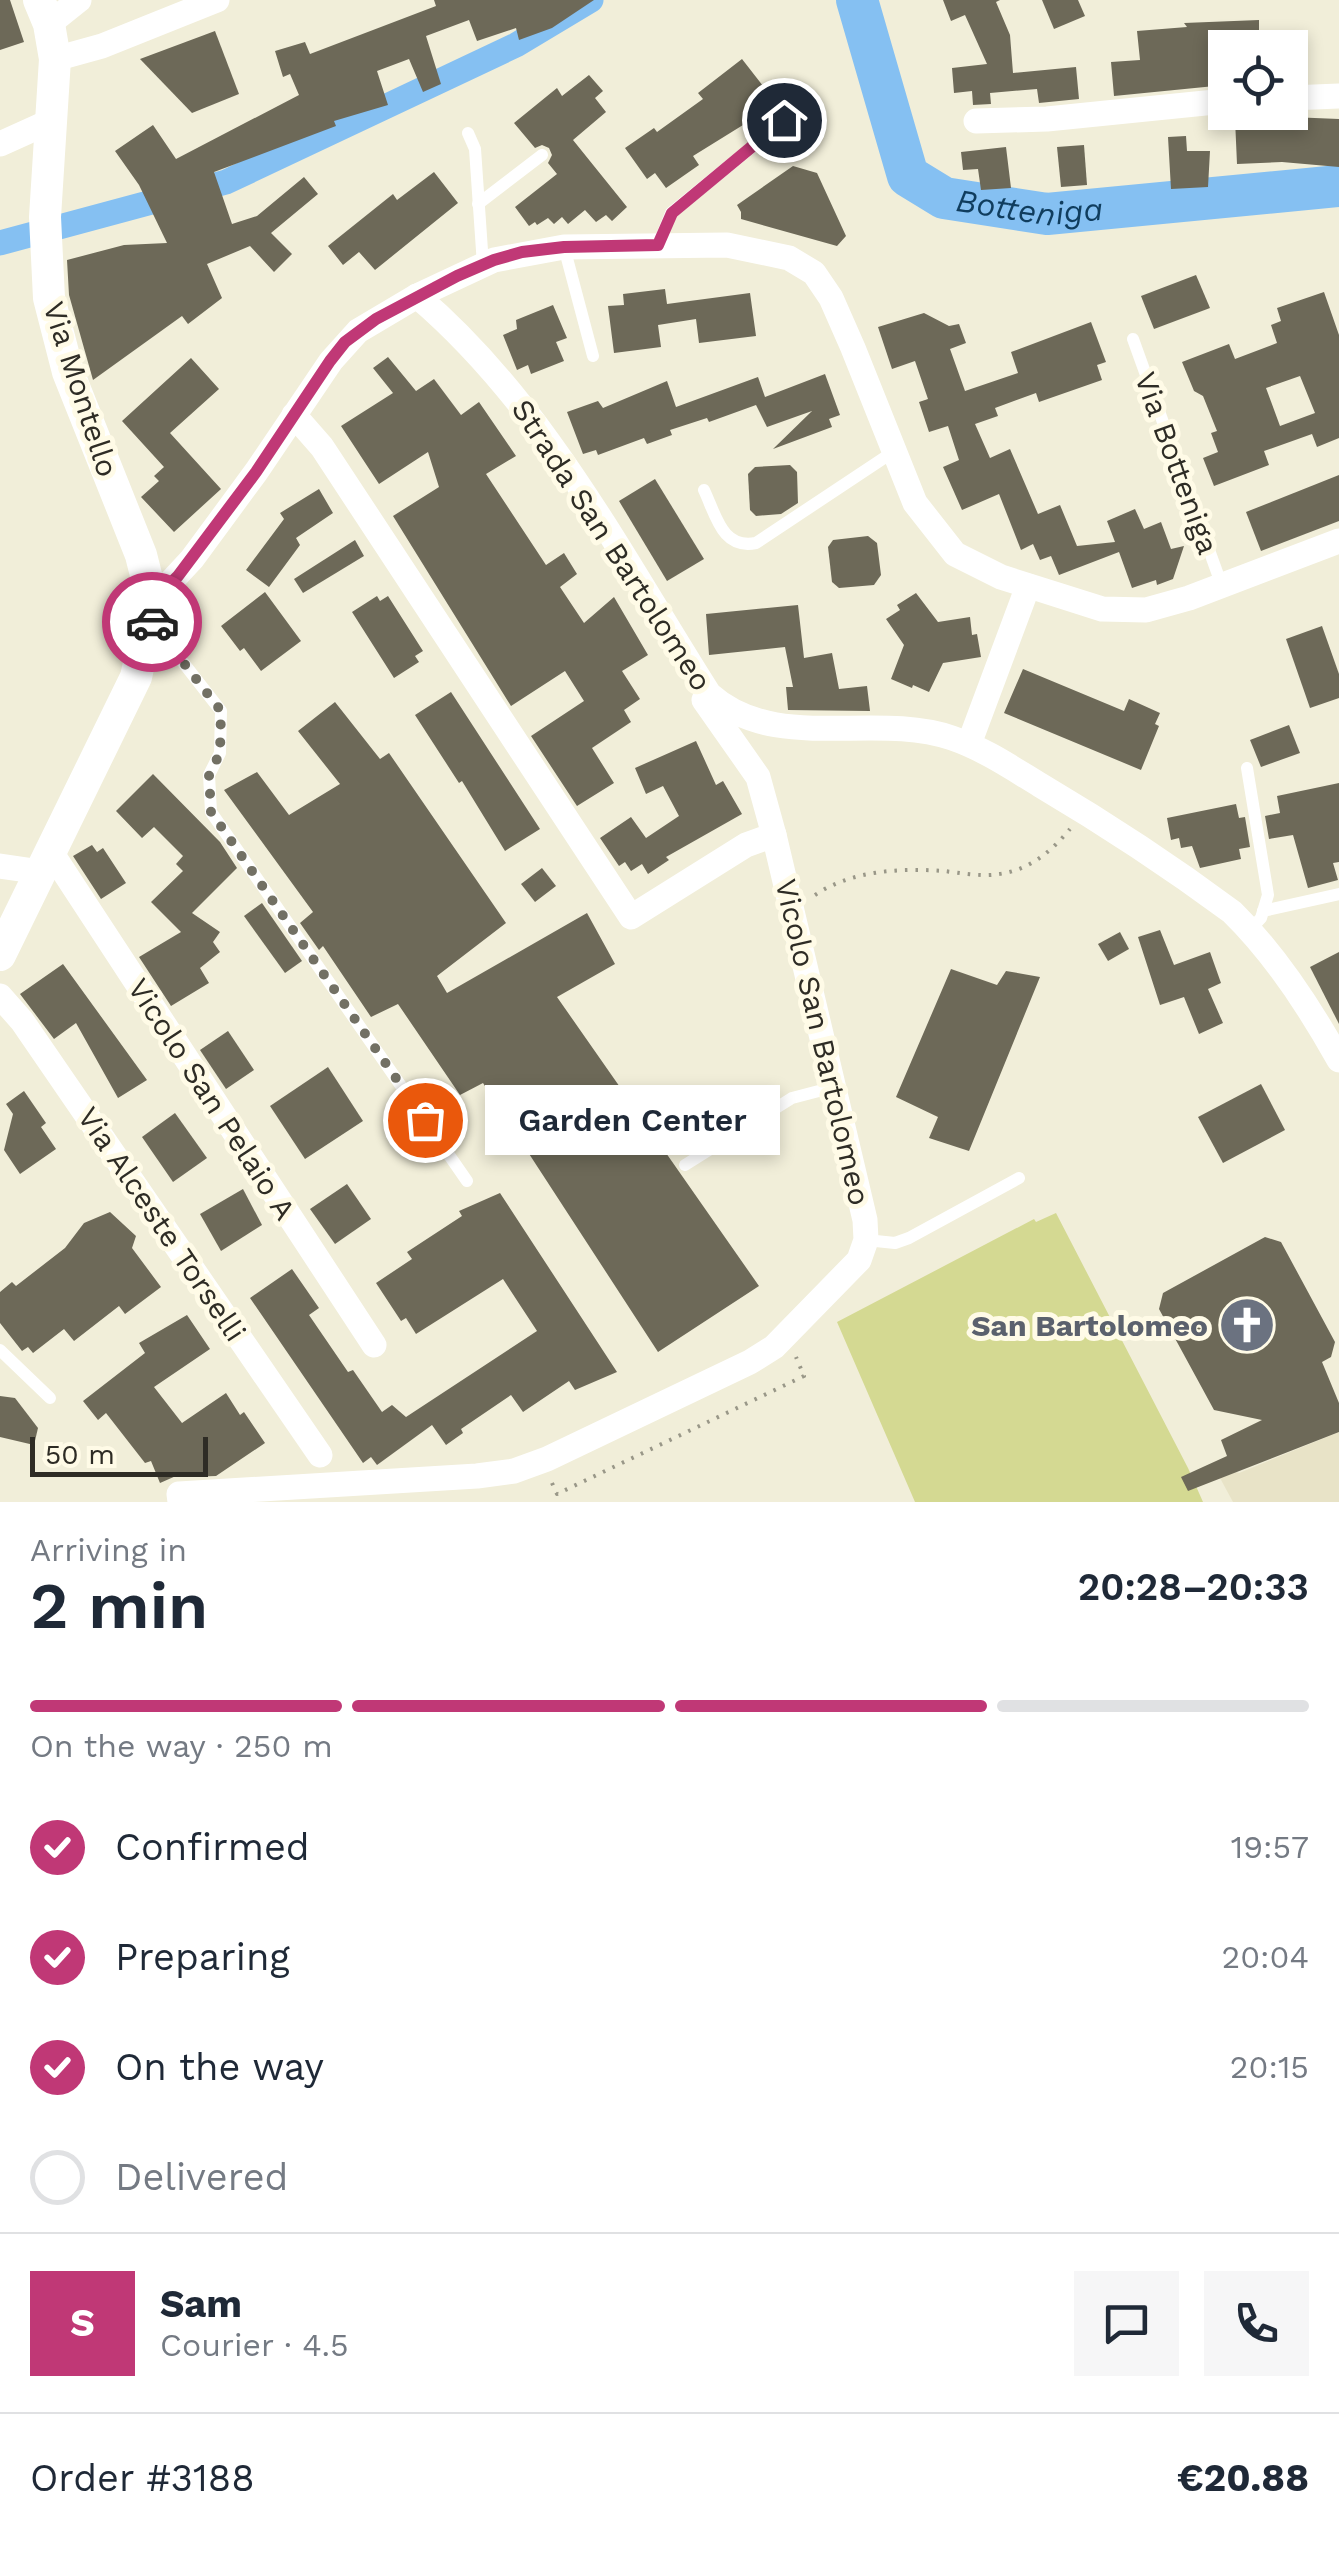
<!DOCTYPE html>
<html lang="en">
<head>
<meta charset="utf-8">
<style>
  body { margin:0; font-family:"Work Sans",sans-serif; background:#f6f6f7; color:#1f2937; height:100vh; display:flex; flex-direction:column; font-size:38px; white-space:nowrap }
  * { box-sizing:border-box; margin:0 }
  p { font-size:32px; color:#747a83 }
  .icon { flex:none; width:55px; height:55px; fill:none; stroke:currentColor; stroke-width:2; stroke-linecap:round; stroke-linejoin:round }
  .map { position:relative; height:1502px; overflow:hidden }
  .panel { display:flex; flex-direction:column; background:#fff; flex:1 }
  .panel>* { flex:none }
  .tools { position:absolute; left:1208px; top:30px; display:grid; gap:20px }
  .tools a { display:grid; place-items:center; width:100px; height:100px; border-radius:0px; background:#fff; box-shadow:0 5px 15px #0003; font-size:50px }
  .scale { position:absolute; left:30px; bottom:25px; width:178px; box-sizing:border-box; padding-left:10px; border:5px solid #2e2c25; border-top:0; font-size:28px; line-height:35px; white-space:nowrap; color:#2e2c25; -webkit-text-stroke:8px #fffbe7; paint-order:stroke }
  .pin { position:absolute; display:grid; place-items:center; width:85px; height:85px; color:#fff; margin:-42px; border:5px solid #fff; border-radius:50%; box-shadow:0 2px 10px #0007 }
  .courier { position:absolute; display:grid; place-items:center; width:100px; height:100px; margin:-50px; border:8px solid #c03876; border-radius:50%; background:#fff; color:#222; box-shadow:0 2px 12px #0007 }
  .bubble { position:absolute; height:70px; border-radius:0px; background:#fff; box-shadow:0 5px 15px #0003; font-size:32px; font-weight:600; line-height:70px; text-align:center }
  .headline em { font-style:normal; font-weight:600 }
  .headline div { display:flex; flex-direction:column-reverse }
  .headline { display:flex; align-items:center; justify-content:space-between; height:170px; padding:0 30px }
  h1 { font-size:65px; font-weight:600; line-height:75px }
  .bar { display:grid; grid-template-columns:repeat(4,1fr); gap:15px 10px; align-content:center; height:120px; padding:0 30px }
  .bar i { height:12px; border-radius:8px; background:#e0e1e3 }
  .bar .on { background:#c03876 }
  .bar p { grid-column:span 4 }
  .line { display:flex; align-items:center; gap:25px; padding:0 30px; border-top:2px solid #e0e1e3 }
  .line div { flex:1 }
  .round { display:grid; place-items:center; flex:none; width:105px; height:105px; border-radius:0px; background:#f6f6f7 }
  ol { padding:0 30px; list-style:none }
  li { display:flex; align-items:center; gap:30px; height:110px }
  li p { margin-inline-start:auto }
  li .icon { padding:10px; border-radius:50%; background:#c03876; color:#fff; stroke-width:4 }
  li:last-child { color:#747a83 }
  li i { width:55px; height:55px; border:5px solid #e0e1e3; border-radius:50% }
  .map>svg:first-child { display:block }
</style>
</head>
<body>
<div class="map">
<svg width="1339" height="1502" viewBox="0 0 1339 1502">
  <rect width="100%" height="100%" fill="#f1eed9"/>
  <!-- built -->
  <path fill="#e8e3c7" d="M1339,1432v70h-106l-13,-24 16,-6 3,1z"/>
  <!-- green -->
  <path fill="#d4d992" d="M1056,1213l132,255 15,34h-288l-78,-180 197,-103 2,3z"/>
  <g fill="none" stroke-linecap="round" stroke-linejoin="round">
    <!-- canal -->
    <path stroke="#85c0f2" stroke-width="25" d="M0,243l226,-61 290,-137 75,-45"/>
    <!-- river -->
    <path stroke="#85c0f2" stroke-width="42" id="s1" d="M857,0l51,176 36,22 103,16 292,-28"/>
  </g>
  <!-- building -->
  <g fill="#6d6958" fill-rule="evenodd">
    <path d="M0,0h10l14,42 -24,8z"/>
    <path d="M434,0h160l-42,28 -33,12 -3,-12 -39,13 -8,-21 -43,16 15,48 -18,8 -14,-33 -32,12 11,34 -54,16 2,5 -122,46 18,52 25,-8 47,-39 14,17 -47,39 21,21 -18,18 -24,-26 -43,18 15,34 -34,26 -6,-8 -89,64 -24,-85 -2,-35 57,-15 43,-2 -28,-58 -24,-34 38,-26 23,34 123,-64 -9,-21 -7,3 -8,-26 30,-9 5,12 126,-48z"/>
    <path d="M943,0h57l-4,2 14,33 3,38 63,-6 3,32 -40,4 -2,-14 -47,4 1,11 -18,1 -1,-14 -18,2 -2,-25 35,-4 -22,-49 -14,6z"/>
    <path d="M1042,0h36l7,16 -31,13z"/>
    <path d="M1259,20v28h-34v37l-111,11 -3,-34 29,-2 -3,-29 50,-4 -3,-4z"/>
    <path d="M215,31l24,63 -47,19 -52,-54z"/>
    <path d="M742,59l35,45 -84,52 6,9 -33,23 -11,-15 -8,6 -22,-31 29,-20 3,4 46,-33 -5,-6z"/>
    <path d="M589,75l14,16 -8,7 11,14 -33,28 54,67 -15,14 -6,-6 -10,7 -11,-12 -17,14 -6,-7 -8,7 -6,-6 -11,7 -2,-3 -6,4 -14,-19 42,-33 -9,-11 4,-8 -3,-7 -7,-3 -7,3 -21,-25 43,-35 5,8z"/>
    <path d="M1290,117l49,2v48l-57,-5 -45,2 -2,-45z"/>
    <path d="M1186,136l1,15h23l-2,36 -37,2 -3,-52z"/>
    <path d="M1084,145l3,40 -26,2 -4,-40z"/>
    <path d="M1006,147l5,41 -30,2 -3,-21 -15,1 -2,-18z"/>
    <path d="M793,166l24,7 29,63 -9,10 -96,-27v-7l-4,-7z"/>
    <path d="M434,172l24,31 -83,67 -16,-18 -16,13 -15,-19 65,-52 4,6z"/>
    <path d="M1196,275l14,33 -56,21 -13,-33z"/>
    <path d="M665,289l2,15 83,-11 6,43 -57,7 -3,-24 -38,6 3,22 -47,6 -6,-47 16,-1 -1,-11z"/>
    <path d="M1324,292l15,43v103l-22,9 -5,-13 -48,17 5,14 -55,21 -11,-28 15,-6 -7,-19 6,-2 -14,-35 -9,-5 -12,-29 47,-18 6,15 42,-16 -6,-18 10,-4 -4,-13zM1300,376l15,37 -35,13 -14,-38z"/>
    <path d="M553,305l14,33 -11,4 8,19 -33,13 -3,-9 -11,5 -14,-35 14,-6 -1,-9z"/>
    <path d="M924,313l25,13 10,-2 7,19 -16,6 15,42 53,-18 -7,-21 80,-30 15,40 -9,3 5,15 -63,22 -3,-9 -41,15 3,8 -23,8 15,34 20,-9 28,65 22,-9 17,41 38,-4 -8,-21 28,-12 9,20 17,-7 10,27 13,-3 -11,33 -16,6 -1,-5 -24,8 -13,-36 -60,23 -8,-19 -11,4 -7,-16 -12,6 -22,-56 -37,16 -19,-43 16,-7 -11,-34 -19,6 -10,-30 9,-3 -13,-38 -23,8 -14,-42z"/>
    <path d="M388,357l28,34 18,-12 27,36 18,-13 37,54 -30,18 60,91 18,-12 13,21 -17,13 24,36 30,-26 34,58 -26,16 18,28 -16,11 7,12 -39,26 22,35 -37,23 -46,-70 53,-35 -19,-30 -54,35 -118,-190 46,-29 -11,-35 -49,32 -38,-58 52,-33 -20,-25z"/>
    <path d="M191,358l28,31 -49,44 51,56 -47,43 -33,-35 18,-16 -5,-5 10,-9 -42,-46z"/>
    <path d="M825,374l15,41 -11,4 3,8 -59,22 39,-38 -45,16 -11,-22 -47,17 -2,-4 -37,12 2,5 -25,9 -3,-6 -46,17 -2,-5 -13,4 -16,-42 31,-11 5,7 64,-27 9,26 82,-30 7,20z"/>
    <path d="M790,465l7,7 1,31 -17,11 -25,2 -6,-6 -2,-36 7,-7z"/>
    <path d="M1339,475v46l-78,30 -15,-39z"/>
    <path d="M655,479l49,80 -37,22 -48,-80z"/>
    <path d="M319,489l14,24 -37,25 4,7 -31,42 -23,-17 38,-51 -4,-6z"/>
    <path d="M868,536l9,7 4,32 -7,10 -35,3 -7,-6 -4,-35 5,-7z"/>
    <path d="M355,540l9,16 -61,37 -9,-14z"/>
    <path d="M265,592l36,49 -40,30 -17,-23 -4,3 -19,-25z"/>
    <path d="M916,593l22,29 32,-5 2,18 5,-1 4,23 -38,6 -14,29 -16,-7 -1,3 -21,-9 13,-34 -18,-26 14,-9 -3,-5z"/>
    <path d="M377,596l3,5 8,-5 35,55 -8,5 4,6 -25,16 -42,-66z"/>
    <path d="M798,605l6,53 28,-5 7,36 28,-3 3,25 -82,-1 -2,-23h7l-8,-40 -76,8 -3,-41z"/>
    <path d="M1322,626l17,48v24l-29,10 -24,-69z"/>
    <path d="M1023,669l101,42 5,-12 31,14 -5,11 4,2 -18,44 -137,-57z"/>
    <path d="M451,692l89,137 -35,22 -43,-70 -3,2 -44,-68z"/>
    <path d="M335,702l45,57 9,-6 117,170 -69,53 10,17 140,-80 28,51 -58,33 202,289 -101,66 -175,-269 -23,12 -62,-91 -27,13 -48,-71 -4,4 -19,-27 13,-11 -89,-122 33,-18 32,43 51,-31 -42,-53z"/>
    <path d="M1289,725l11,28 -39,14 -11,-27z"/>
    <path d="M696,741l20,44 7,-4 19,33 -76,43 3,3 -21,14 -6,-10 -11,7 -6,-9 -6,4 -19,-28 31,-21 15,21 33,-22 -16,-30 -17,8 -11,-26z"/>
    <path d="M153,774l67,68 17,26 -45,45 28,19 -7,10 7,10 -20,16 9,15 -38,23 -32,-49 42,-25 -30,-30 32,-31 -7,-7 7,-8 -29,-29 -12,11 -26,-27z"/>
    <path d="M1339,783v79l-6,1 5,17 -30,8 -15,-53 -24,4 -4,-23 15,-3 -3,-17z"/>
    <path d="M1236,804l3,14 6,-1 5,30 -11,2 2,10 -41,9 -8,-22 -11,2 -2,-10 -8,2 -4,-22z"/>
    <path d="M92,845l5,7 6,-4 23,35 -25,16 -28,-43z"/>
    <path d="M542,868l14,18 -21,16 -14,-18z"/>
    <path d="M262,903l40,58 -17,12 -41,-57z"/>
    <path d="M1160,930l14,35 36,-13 11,31 -13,6 15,34 -24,11 -15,-37 -24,8 -22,-68z"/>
    <path d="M1120,932l9,17 -21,12 -10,-17z"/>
    <path d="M1339,952v72l-29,-57z"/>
    <path d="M63,964l84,116 -29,18 -42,-75 -22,16 -34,-45z"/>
    <path d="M951,969l46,16 9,-14 34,6 -71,174 -40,-13 9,-21 -42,-20z"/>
    <path d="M228,1031l26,39 -28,19 -26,-39z"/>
    <path d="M328,1067l35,54 -58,38 -35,-53z"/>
    <path d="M1261,1084l24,46 -62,33 -25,-46z"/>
    <path d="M24,1091l22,32 -5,4 15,22 -36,25 -16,-24 9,-36 -7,-10z"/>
    <path d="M175,1113l32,45 -34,24 -31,-45z"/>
    <path d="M347,1184l24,35 -36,25 -25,-35z"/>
    <path d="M243,1189l19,36 -41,26 -21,-37z"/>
    <path d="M500,1193l117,179 -42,18 -6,-9 -46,31 -12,-17 -50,34 2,4 -17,12 -14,-20 -55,40 -6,-8 -8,6 -113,-165 42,-29 27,39 -10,7 39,57 5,-2 29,42 10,-7 14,12 131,-86 -34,-52 -87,55 -10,-16 -5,3 -25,-38 36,-24 -5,-7 55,-36 -3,-5z"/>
    <path d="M110,1212l26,24 -4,12 29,39 -36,27 -6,-8 -45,35 -10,-12 -31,24 -5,-6 -6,4 -22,-28v-31l12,-10 4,4 49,-38 19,-25z"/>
    <path d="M1265,1237l16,5 54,100 -4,15 -9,5 17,41v29l-151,59 -7,-14 46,-21 -6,-16 41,-20 -48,-10 -55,-101 4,-16z"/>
    <path d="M187,1315l23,34 -56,38 28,36 44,-30 14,22 4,-3 21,31 -49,33 -29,1 -2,-5 -25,11 -9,-22 -6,2 -39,-50 -8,7 -15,-19 62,-48 -6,-10z"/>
    <path d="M0,1396l15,2 23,30 -4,17 -34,-8z"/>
  </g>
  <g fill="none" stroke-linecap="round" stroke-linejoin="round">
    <!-- path -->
    <g stroke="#999788" stroke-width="4" stroke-dasharray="2.5 8" stroke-linecap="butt">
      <path d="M815,895c37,-25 86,-27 129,-24 17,2 38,6 55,3 30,-4 52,-22 71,-45"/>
      <path d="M552,1483l5,11 247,-118 -8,-19"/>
    </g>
    <!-- service -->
    <g stroke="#fff" stroke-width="12">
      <path d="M468,133l7,16 8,116"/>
      <path d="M478,204l64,-49"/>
      <path d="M658,245l13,-32 113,-92"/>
      <path d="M564,247l29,109"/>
      <path d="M1133,339l89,247"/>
      <path d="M704,490c12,25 18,60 52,53l137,-91"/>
      <path d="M153,624l68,87 -1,42 -11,22 2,37 256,369"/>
      <path d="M1247,768l21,127 -7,23 -11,12"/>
      <path d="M1263,911l76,-17"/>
      <path d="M685,1165l107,-67 42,-11"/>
      <path d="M866,1240l29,3 14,-5 110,-60"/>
      <path d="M0,1350l50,48"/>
    </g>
    <!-- minor -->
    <g stroke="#fff" stroke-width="25">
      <path d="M49,24l30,-24"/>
      <path d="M55,59l47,-13 115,-46"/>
      <path d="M1290,98l49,-2"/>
      <path d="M976,121l71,-2 178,-18"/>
      <path d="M0,144l51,-23"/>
      <path d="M417,296c127,108 204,260 292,398 67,60 164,17 243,44 32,11 60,30 88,47 66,39 130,81 192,127 43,42 78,96 107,148"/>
      <path d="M294,415l28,32 309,470 115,-72 28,-10 -16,-58 -54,-77"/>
      <path d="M149,595l17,-8 26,-28 64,-87 75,-111 27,-30 59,-35 77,-36 70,-13 163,-2 62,13 25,15 17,25 22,50 62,155 40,51 46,23 101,32 44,1 43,-12 150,-57"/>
      <path d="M969,744l59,-158"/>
      <path d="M51,852l323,493"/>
      <path d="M0,866l41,6"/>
      <path d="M0,996l22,25 298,434"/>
      <path d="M180,1502l-1,-8 298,-18 37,-5 33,-12 203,-97 24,-15 85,-87 7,-20 -1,-20 -91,-385"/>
    </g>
    <!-- tertiary -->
    <path stroke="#fff" stroke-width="32" d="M0,955l136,-278 13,-59 -3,-43 -5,-20 -73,-183 -19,-74 -4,-81 10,-158 -6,-35 -10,-24"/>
  </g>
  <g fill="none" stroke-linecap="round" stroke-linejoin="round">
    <!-- done -->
    <path stroke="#727064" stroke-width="10" stroke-dasharray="0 18" d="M152,622l69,89 -1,42 -11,22 2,37 214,308"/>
    <!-- route -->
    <path stroke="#c03876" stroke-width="12" d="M152,622l-4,-4v-23l18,-7 12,-12 78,-104 74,-111 15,-19 31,-23 81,-43 37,-16 28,-8 42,-5 94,-2 14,-32 112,-93"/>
  </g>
  <!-- icons -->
  <defs>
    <g id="church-disc" transform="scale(2.875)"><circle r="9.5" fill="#6b7280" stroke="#fffbe7"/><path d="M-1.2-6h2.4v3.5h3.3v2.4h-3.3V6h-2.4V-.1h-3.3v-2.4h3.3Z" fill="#fff"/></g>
  </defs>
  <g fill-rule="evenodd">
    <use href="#church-disc" x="1247" y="1325"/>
  </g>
  <g text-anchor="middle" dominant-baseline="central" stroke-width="10" stroke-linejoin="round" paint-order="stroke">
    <!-- street labels -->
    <g font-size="30" fill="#2e2c25" stroke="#fffbe7">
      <text transform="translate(81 389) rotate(72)">Via Montello</text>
      <text transform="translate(1177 463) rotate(70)">Via Botteniga</text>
      <text transform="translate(612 545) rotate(57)">Strada San Bartolomeo</text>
      <text transform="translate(823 1042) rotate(77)">Vicolo San Bartolomeo</text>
      <text transform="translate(212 1099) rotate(57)">Vicolo San Pelaio A</text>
      <text transform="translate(162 1224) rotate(56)">Via Alceste Torselli</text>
    </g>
    <!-- worship labels -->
    <g font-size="30" font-weight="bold" fill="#5b616d" stroke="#fffbe7" text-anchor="end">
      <text x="1208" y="1325">San Bartolomeo</text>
    </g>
    <!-- water labels -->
    <g font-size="32" font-style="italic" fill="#103d5e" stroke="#fffbe7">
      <text stroke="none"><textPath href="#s1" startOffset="312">Botteniga</textPath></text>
    </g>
  </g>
</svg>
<div class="tools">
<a><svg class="icon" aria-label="locate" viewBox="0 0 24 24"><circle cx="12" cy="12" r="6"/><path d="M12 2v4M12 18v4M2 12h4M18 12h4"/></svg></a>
</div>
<div class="scale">50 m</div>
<div class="pin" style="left:425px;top:1120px;background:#ea580c"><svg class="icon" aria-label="bag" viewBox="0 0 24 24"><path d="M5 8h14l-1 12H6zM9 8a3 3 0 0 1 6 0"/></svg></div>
<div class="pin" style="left:784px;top:120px;background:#1f2937"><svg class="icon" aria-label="home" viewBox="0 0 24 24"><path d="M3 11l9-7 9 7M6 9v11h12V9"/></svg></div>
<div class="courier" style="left:152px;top:622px"><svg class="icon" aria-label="car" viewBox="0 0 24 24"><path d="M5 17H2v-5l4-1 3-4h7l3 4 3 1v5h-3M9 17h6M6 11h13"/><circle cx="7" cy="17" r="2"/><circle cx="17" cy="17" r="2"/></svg></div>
<div class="bubble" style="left:485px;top:1085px;width:295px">Garden Center</div>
</div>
<section class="panel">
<div class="headline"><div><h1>2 min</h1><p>Arriving in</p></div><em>20:28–20:33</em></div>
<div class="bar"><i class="on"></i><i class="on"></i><i class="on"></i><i></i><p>On the way · 250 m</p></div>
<ol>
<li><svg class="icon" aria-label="check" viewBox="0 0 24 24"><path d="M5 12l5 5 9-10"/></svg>Confirmed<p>19:57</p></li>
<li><svg class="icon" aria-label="check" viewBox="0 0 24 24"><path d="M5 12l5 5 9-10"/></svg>Preparing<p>20:04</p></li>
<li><svg class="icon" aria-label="check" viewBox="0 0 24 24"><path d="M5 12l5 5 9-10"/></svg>On the way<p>20:15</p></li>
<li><i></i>Delivered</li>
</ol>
<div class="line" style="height:180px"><b class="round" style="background:#c03876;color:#fff">S</b><div><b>Sam</b><p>Courier · 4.5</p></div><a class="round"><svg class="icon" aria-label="chat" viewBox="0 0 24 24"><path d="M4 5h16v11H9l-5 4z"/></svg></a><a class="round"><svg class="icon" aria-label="phone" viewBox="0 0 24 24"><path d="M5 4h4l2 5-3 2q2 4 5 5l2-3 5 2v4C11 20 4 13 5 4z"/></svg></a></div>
<div class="line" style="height:130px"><div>Order #3188</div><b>€20.88</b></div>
</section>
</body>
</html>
